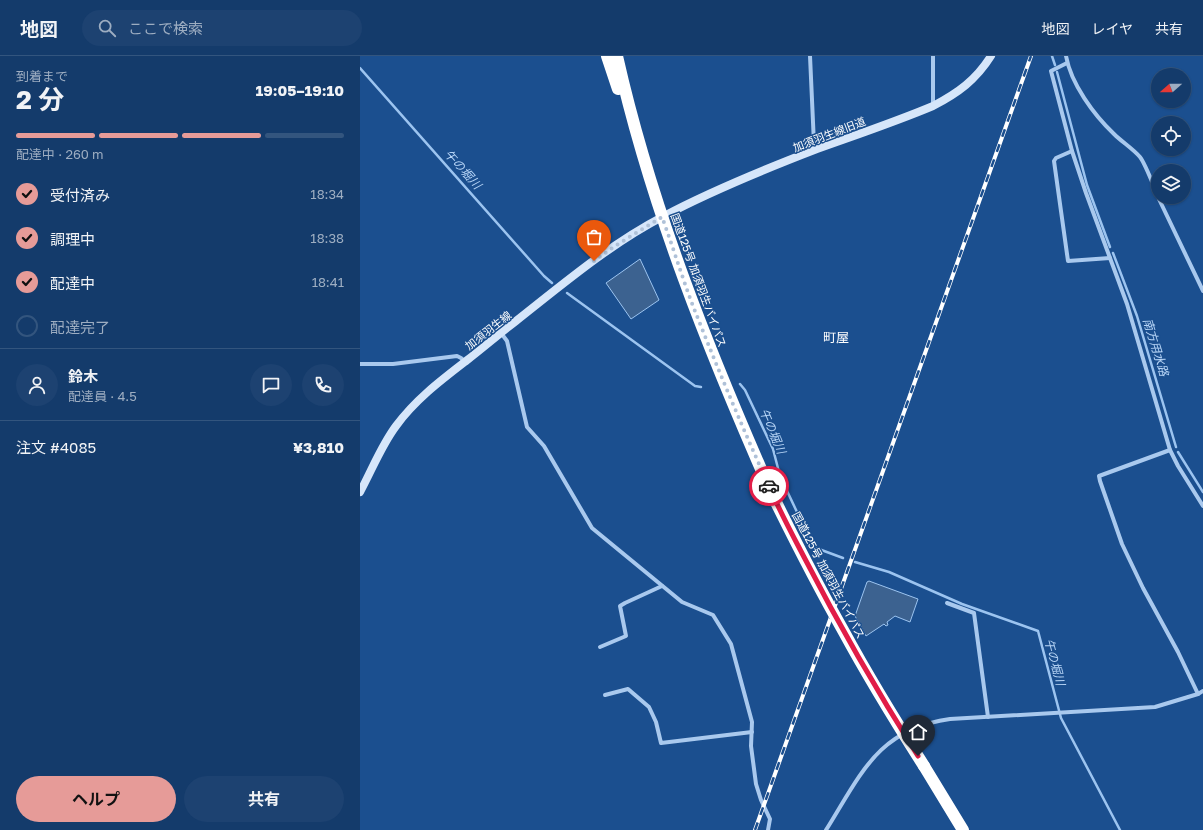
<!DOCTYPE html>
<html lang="ja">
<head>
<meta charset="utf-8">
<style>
  body { margin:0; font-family:"Golos Text","Noto Sans JP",sans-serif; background:#1d4271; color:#f1f3f6; height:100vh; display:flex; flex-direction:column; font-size:15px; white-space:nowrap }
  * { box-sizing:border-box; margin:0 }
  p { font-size:13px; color:#9dadc1 }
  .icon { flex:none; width:22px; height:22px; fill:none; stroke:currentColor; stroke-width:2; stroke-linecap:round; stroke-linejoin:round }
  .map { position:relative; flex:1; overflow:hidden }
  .details { display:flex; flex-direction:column; background:#143b6b; width:360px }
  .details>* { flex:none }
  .needle { width:26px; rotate:249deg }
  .controls { position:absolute; left:791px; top:12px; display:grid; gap:8px }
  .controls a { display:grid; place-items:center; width:40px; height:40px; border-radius:50%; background:#143b6b; box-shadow:0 1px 3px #0004,0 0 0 1px #33557e; font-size:20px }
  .pin { position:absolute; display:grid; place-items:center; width:34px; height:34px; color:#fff; margin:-41px -17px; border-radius:50% 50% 50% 0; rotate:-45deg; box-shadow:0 0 4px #0007 }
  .pin .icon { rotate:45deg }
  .courier { position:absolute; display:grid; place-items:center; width:40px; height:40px; margin:-20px; border:3px solid #e11d48; border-radius:50%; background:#fff; color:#222; box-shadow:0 1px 5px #0007 }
  .summary em { font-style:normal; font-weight:700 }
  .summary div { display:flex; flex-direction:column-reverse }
  .summary { display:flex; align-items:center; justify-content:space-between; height:68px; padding:0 16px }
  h1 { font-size:26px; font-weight:700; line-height:30px }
  .bar { display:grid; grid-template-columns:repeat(4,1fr); gap:6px 4px; align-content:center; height:48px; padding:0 16px }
  .bar i { height:5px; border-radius:3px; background:#33557e }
  .bar .current { background:#e69b98 }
  .bar p { grid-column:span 4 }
  .line { display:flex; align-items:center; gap:10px; padding:0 16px; border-top:1px solid #33557e }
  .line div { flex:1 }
  .round { display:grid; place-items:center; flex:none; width:42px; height:42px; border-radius:21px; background:#1d4271 }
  ol { padding:0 16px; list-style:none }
  li { display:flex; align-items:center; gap:12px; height:44px }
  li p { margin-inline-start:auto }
  li .icon { padding:4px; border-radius:50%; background:#e69b98; color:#111; stroke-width:4 }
  li:last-child { color:#9dadc1 }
  li i { width:22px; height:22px; border:2px solid #33557e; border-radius:50% }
  .cta { display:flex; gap:8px; margin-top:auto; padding:8px 16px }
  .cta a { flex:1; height:46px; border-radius:24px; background:#e69b98; color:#111; font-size:16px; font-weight:700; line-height:46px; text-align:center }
  .cta a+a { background:#1d4271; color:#f1f3f6 }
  header { display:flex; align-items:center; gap:24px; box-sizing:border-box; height:56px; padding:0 20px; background:#143b6b; border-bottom:1px solid #33557e }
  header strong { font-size:19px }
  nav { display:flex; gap:22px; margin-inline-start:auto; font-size:14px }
  .search { width:280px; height:36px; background:#1d4271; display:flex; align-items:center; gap:10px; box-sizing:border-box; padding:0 14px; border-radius:22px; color:#9dadc1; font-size:15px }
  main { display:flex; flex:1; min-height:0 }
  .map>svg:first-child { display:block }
</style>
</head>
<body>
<header>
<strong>地図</strong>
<div class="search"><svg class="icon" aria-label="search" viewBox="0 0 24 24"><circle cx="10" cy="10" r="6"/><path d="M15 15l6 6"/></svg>ここで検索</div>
<nav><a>地図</a><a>レイヤ</a><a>共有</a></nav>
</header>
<main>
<section class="details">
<div class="summary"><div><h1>2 分</h1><p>到着まで</p></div><em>19:05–19:10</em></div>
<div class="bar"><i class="current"></i><i class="current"></i><i class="current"></i><i></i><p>配達中 · 260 m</p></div>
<ol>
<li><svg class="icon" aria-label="check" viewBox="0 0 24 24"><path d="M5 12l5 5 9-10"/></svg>受付済み<p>18:34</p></li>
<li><svg class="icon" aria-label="check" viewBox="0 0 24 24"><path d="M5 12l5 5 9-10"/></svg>調理中<p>18:38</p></li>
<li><svg class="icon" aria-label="check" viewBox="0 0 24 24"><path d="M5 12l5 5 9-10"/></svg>配達中<p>18:41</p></li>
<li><i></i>配達完了</li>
</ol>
<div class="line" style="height:72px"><a class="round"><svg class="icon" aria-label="person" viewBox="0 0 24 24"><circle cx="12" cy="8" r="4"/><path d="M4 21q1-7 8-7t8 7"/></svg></a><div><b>鈴木</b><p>配達員 · 4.5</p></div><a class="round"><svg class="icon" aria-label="chat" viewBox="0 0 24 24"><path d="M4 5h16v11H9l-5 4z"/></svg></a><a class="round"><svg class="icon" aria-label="phone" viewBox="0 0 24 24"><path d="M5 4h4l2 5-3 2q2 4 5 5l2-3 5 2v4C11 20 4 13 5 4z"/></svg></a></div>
<div class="line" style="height:52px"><div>注文 #4085</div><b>¥3,810</b></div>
<div class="cta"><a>ヘルプ</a><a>共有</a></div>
</section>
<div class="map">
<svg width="843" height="774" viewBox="0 0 843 774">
  <rect width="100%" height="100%" fill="#1b4f8f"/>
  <!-- water -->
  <g fill="#3c6290" stroke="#9cc4f0">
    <path d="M280,203l19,41 -28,19 -25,-36z"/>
    <path d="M509,525l49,18 -8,23 -15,-6 -8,6 1,3 -2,1 -2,-2 -18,12 -11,-20 12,-34z"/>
  </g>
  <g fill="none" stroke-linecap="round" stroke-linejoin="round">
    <!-- stream -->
    <g stroke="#9cc4f0" stroke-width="2.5">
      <path d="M692,0l3,9"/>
      <path d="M0,12l184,208 8,7"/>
      <path d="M697,16l30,113 23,62"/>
      <path d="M753,197l24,63 39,131"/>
      <path d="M207,237l128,93 6,1"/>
      <path d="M380,328l5,6 28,59 7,27 33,70 3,2 27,10"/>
      <path d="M818,396l25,40"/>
      <path d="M495,506l34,10 73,32 76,27 23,87 59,112"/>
    </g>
    <!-- street -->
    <g stroke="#a9c9ee" stroke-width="4">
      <path d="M450,0l4,88 1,5"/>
      <path d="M573,0v50"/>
      <path d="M706,0c5,28 28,59 48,78 8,8 18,14 26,23 5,6 14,30 18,39"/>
      <path d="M707,7l-16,8 21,80 14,42 41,111 43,146 8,16 25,40"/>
      <path d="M712,95l-16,7 -2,3 14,100 42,-3"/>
      <path d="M798,141l45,94"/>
      <path d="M141,277l6,8 20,86 17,19 48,82 90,74 31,13 18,29 21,78 -1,24 5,38 5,16 9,19 -2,11"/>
      <path d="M0,308h33l64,-8 4,2 4,4"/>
      <path d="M810,394l-71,26 1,5 22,63 21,44 35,64 20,42"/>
      <path d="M587,547l27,10 14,104"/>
      <path d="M240,591l26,-11 -6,-30 5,-3 37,-17"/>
      <path d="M245,639l23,-6 21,18 7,15 5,21 91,-11"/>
      <path d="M466,774c35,-56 52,-101 124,-111l205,-12 43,-13 5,-3"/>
    </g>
    <!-- secondary -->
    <path stroke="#d6e6fa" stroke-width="8" d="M0,436c12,-22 21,-46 36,-66 19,-26 44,-45 70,-65 17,-13 33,-27 50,-40 47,-37 94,-77 148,-105 49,-26 101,-47 153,-67 39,-14 78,-27 116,-43 25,-13 43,-26 58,-50"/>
    <!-- highway -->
    <g stroke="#fff" stroke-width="12">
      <path d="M247,0l11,33"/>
      <path d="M257,0c34,151 92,295 154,436"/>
      <path d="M564,710l39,64"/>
    </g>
    <!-- rail casing -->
    <g stroke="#fff" stroke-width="4">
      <path id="rail" d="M395,774l276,-774"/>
    </g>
    <!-- rail -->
    <use href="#rail" stroke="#1b4f8f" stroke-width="2.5" stroke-dasharray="8" stroke-linecap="butt"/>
    <!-- highway-bridge -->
    <path stroke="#fff" stroke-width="12" d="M411,436c23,47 47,94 73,140 25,46 52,90 80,134"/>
  </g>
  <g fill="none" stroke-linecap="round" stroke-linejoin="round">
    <!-- done -->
    <path stroke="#afc1d8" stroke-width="4" stroke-dasharray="0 7.2" d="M234,205l21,-15 47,-29c11,30 20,60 31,89 24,61 49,121 76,180"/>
    <!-- route -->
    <path stroke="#e11d48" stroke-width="5" d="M409,430c10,24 23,48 35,71 35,68 73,134 114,199"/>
  </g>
  <g text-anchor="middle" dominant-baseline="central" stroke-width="3" stroke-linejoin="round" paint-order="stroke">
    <!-- street labels -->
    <g font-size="11" fill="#fff" stroke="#1b4f8f">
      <text transform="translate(469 78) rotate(-21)">加須羽生線旧道</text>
      <text transform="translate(339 224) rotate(70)">国道125号 加須羽生バイパス</text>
      <text transform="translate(128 274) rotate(-38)">加須羽生線</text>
      <text transform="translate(469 519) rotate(62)">国道125号 加須羽生バイパス</text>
    </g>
    <!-- water labels -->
    <g font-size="12" font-style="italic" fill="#b5d3f5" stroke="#1b4f8f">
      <text transform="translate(103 113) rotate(48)">午の堀川</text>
      <text transform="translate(796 291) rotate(73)">南方用水路</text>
      <text transform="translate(413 375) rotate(67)">午の堀川</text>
      <text transform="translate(695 606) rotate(75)">午の堀川</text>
    </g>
    <!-- quarter labels -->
    <g font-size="13" fill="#fff" stroke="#1b4f8f">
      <text x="476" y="281">町屋</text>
    </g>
  </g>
</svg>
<div class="controls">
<a><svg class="needle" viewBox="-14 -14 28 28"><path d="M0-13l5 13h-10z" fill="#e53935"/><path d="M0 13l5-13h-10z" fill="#9dadc1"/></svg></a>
<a><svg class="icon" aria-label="locate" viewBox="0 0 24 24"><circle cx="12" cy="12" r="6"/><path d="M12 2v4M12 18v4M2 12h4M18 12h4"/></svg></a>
<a><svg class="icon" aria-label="layers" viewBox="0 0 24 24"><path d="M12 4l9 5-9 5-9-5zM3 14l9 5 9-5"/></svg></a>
</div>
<div class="pin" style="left:234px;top:205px;background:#ea580c"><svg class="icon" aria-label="bag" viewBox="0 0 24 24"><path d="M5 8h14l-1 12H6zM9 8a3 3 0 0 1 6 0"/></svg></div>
<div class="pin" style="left:558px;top:700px;background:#1f2937"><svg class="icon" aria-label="home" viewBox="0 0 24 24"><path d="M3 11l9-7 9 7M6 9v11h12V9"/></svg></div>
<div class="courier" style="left:409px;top:430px"><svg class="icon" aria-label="car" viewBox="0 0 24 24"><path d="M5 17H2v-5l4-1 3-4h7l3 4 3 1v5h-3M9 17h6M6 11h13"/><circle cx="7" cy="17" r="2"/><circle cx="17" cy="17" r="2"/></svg></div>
</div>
</main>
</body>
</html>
